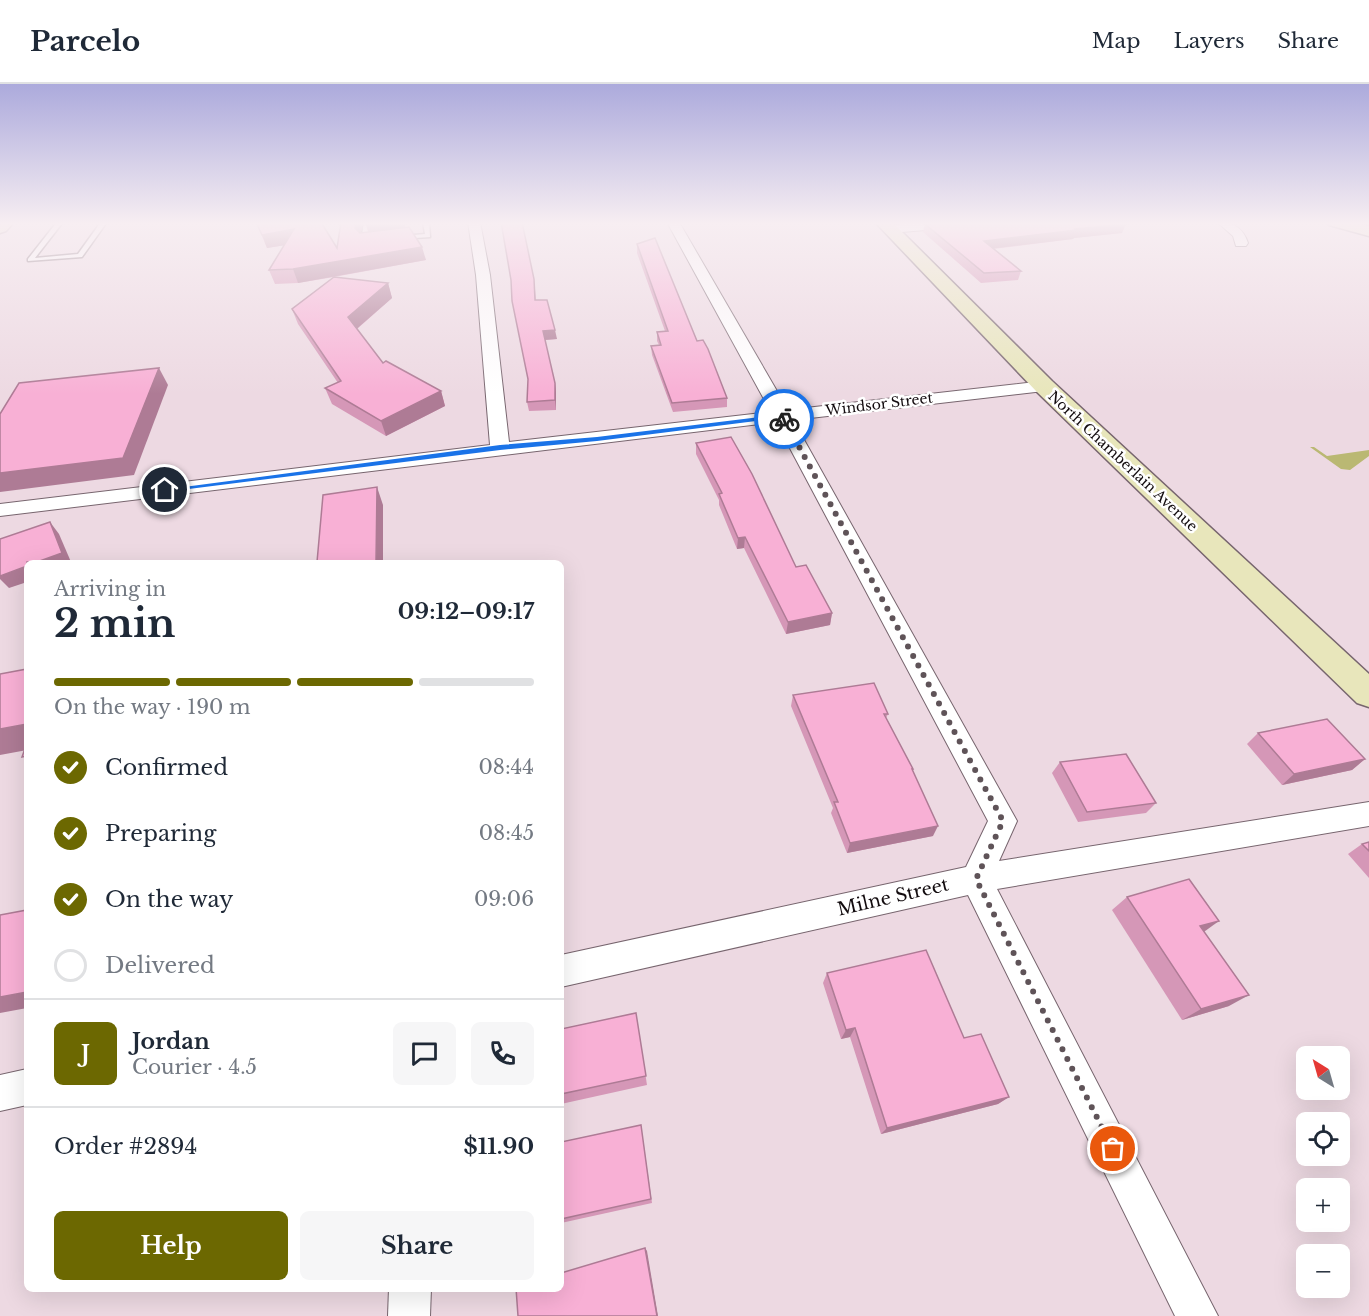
<!DOCTYPE html>
<html lang="en">
<head>
<meta charset="utf-8">
<style>
  body { margin:0; font-family:"Libre Baskerville",serif; background:#f6f6f7; color:#1f2937; height:100vh; display:flex; flex-direction:column; font-size:22px; white-space:nowrap }
  * { box-sizing:border-box; margin:0 }
  p { font-size:20px; color:#747a83 }
  .icon { flex:none; width:33px; height:33px; fill:none; stroke:currentColor; stroke-width:2; stroke-linecap:round; stroke-linejoin:round }
  .map { position:relative; flex:1; overflow:hidden }
  .sheet { position:absolute; left:24px; top:476px; width:540px; height:732px; display:flex; flex-direction:column; background:#fff; border-radius:9px; box-shadow:0 6px 24px #0002 }
  .sheet>* { flex:none }
  .needle { width:39px; rotate:323deg }
  .fabs { position:absolute; left:1296px; top:962px; display:grid; gap:12px }
  .fabs a { display:grid; place-items:center; width:54px; height:54px; border-radius:9px; background:#fff; box-shadow:0 6px 24px #0002; font-size:30px }
  .pin { position:absolute; display:grid; place-items:center; width:51px; height:51px; color:#fff; margin:-26px; border:3px solid #fff; border-radius:50%; box-shadow:0 2px 6px #0007 }
  .courier { position:absolute; display:grid; place-items:center; width:60px; height:60px; margin:-30px; border:4px solid #1a73e8; border-radius:50%; background:#fff; color:#222; box-shadow:0 2px 8px #0007 }
  .summary em { font-style:normal; font-weight:700 }
  .summary div { display:flex; flex-direction:column-reverse }
  .summary { display:flex; align-items:center; justify-content:space-between; height:102px; padding:0 30px }
  h1 { font-size:39px; font-weight:700; line-height:45px }
  .bar { display:grid; grid-template-columns:repeat(4,1fr); gap:9px 6px; align-content:center; height:72px; padding:0 30px }
  .bar i { height:8px; border-radius:4px; background:#e0e1e3 }
  .bar .current { background:#6c6801 }
  .bar p { grid-column:span 4 }
  .line { display:flex; align-items:center; gap:15px; padding:0 30px; border-top:2px solid #e0e1e3 }
  .line div { flex:1 }
  .round { display:grid; place-items:center; flex:none; width:63px; height:63px; border-radius:9px; background:#f6f6f7 }
  ol { padding:0 30px; list-style:none }
  li { display:flex; align-items:center; gap:18px; height:66px }
  li p { margin-inline-start:auto }
  li .icon { padding:6px; border-radius:50%; background:#6c6801; color:#fff; stroke-width:4 }
  li:last-child { color:#747a83 }
  li i { width:33px; height:33px; border:3px solid #e0e1e3; border-radius:50% }
  .primary-button { display:flex; gap:12px; margin-top:auto; padding:12px 30px }
  .primary-button a { flex:1; height:69px; border-radius:9px; background:#6c6801; color:#fff; font-size:24px; font-weight:700; line-height:69px; text-align:center }
  .primary-button a+a { background:#f6f6f7; color:#1f2937 }
  header { display:flex; align-items:center; gap:36px; box-sizing:border-box; height:84px; padding:0 30px; background:#fff; border-bottom:2px solid #e0e1e3 }
  header strong { font-size:28px }
  nav { display:flex; gap:33px; margin-inline-start:auto; font-size:21px }
  .map>svg:first-child { display:block }
</style>
</head>
<body>
<header>
<strong>Parcelo</strong>
<nav><a>Map</a><a>Layers</a><a>Share</a></nav>
</header>
<div class="map">
<svg width="1369" height="1232" viewBox="0 0 1369 1232">
  <rect width="100%" height="100%" fill="#edd9e2"/>
  <!-- green -->
  <path fill="#bab873" d="M1310,363h4l13,9 42,-6v6l-19,14 -9,-1z"/>
  <g fill="none" stroke-linecap="round" stroke-linejoin="round">
    <!-- lane casing -->
    <g stroke="#77656e" stroke-width="3">
      <g id="lane">
        <path d="M57,138h6l-28,36 43,-4 23,-32h6l-25,35 -54,4v-2z"/>
        <path d="M364,138h20l-15,3 -2,15h5v2l-8,2 -3,-2z"/>
        <path d="M423,138h6l1,15 -30,2 2,-3 23,-2z"/>
      </g>
    </g>
    <!-- street casing -->
    <g stroke="#77656e" stroke-width="2">
      <g id="street">
        <path d="M468,138h12l10,53 19,167 262,-30 -104,-190h12l109,188 256,-29 6,1 2,4 -2,4 -6,1 -251,29 224,401 -18,40 370,-59v24l-372,63 221,427h-43l-207,-421 -407,92v-32l405,-88 22,-46 -212,-399 -776,94v-12l490,-59 -14,-170z"/>
        <path d="M928,138h50l-6,4 -82,7 -6,-4 6,-4z"/>
        <path d="M1217,138c15,0 26,5 31,21l-2,3h-10l-3,-10z"/>
        <path d="M27,985v36l-27,6v-36z"/>
        <path d="M389,1204h42l-1,28h-42z"/>
      </g>
    </g>
    <!-- secondary casing -->
    <g stroke="#77656e" stroke-width="3">
      <g id="secondary">
        <path d="M0,138h14l-8,9 -6,2z"/>
        <path d="M875,138h17l160,159 317,293v33l-12,-4 -321,-312z"/>
        <path d="M1327,138h27l15,4v10l-40,-11z"/>
      </g>
    </g>
    <!-- lane -->
    <use href="#lane" fill="#fff" fill-rule="evenodd"/>
    <!-- street -->
    <use href="#street" fill="#fff" fill-rule="evenodd"/>
    <!-- secondary -->
    <use href="#secondary" fill="#e8e6bb" fill-rule="evenodd"/>
  </g>
  <!-- wall -->
  <g fill="#d597b7">
    <path d="M256,138h65l16,26 24,-15 7,-1 -2,-8 40,4 20,32 -92,17 54,6 4,15 -35,31 26,34 58,28 4,15 -59,30 -54,-32 -7,-16 13,-5 -40,-59 -6,-15 42,-32 -36,6 -23,1 -6,-14 16,-25 -18,3z"/>
    <path d="M925,140l197,9 -48,5 -1,1 -80,10 28,22 -3,9 -37,3 -58,-51z"/>
    <path d="M637,160l60,97 30,57v9l-54,5 -21,-57 -1,-9 8,-1 -2,-4v-9l8,-1 -28,-78z"/>
    <path d="M534,195l2,21 21,39 -12,1 10,43 1,9v18l-27,1 -2,-9z"/>
    <path d="M696,359l136,170 -2,12 -44,9 -42,-86 -7,1 -18,-44v-5l-23,-46z"/>
    <path d="M793,611l95,19 -2,4 27,51v2l20,65 -86,17 -16,-40 2,-5 -42,-102z"/>
    <path d="M1258,649l107,26 -13,11 -70,15 -35,-41z"/>
    <path d="M1060,678l96,41 -10,10 -68,9 -26,-49z"/>
    <path d="M1369,758v36l-21,-24 14,-10z"/>
    <path d="M1127,813l77,35 25,74 -47,14 -70,-110z"/>
    <path d="M827,889l137,65 45,59 -11,7 -117,30 -31,-97 -9,2 -18,-56z"/>
    <path d="M636,929l11,72 -86,19v-75z"/>
    <path d="M641,1041l11,78 -91,20v-81z"/>
  </g>
  <!-- shaded-wall -->
  <g fill="#ae7b95">
    <path d="M356,138h7l-4,20 -4,-14z"/>
    <path d="M388,138h16l3,12 -37,3 -4,-13z"/>
    <path d="M1126,140l-4,9 -48,5 -1,1 -92,11 3,-9 90,-12z"/>
    <path d="M294,145l5,14 -32,5 -5,-13z"/>
    <path d="M422,163l4,13 -128,23 -5,-14z"/>
    <path d="M388,199l4,15 -39,34 -5,-15z"/>
    <path d="M555,246l2,9 -13,1 -1,-9z"/>
    <path d="M159,284l9,17 -34,90 -134,17v-19z"/>
    <path d="M555,299l1,9v18l-1,-10z"/>
    <path d="M441,307l4,15 -59,30 -5,-15z"/>
    <path d="M377,403l6,18v57h-7z"/>
    <path d="M50,438l9,12 12,28h-34z"/>
    <path d="M745,453l-1,11 -7,1 1,-11z"/>
    <path d="M27,482v16l-18,6 -9,-9v-3z"/>
    <path d="M832,529l-2,12 -44,9 2,-12z"/>
    <path d="M27,640v26l-27,5v-26z"/>
    <path d="M1365,675l-13,11 -70,15 12,-11z"/>
    <path d="M938,742l-5,10 -86,17 3,-10z"/>
    <path d="M1219,837l-18,13 -1,-8z"/>
    <path d="M27,908v16l-27,5v-16z"/>
    <path d="M1249,911l-20,11 -47,14 19,-11z"/>
    <path d="M855,944l-5,9 -9,2 5,-9z"/>
    <path d="M1009,1013l-11,7 -117,30 6,-6z"/>
    <path d="M645,1164l2,3 11,65h-1z"/>
  </g>
  <!-- building -->
  <g fill="#f8b0d5" stroke="#ae7b95" stroke-width="1.5">
    <path d="M256,138h65l16,26 4,-26h15l-1,6 5,5 49,-6 13,20 -129,22 -24,1 25,-41 -32,6z"/>
    <path d="M366,138h22l-22,2z"/>
    <path d="M501,138h21l12,57 1,21h12l8,30 -12,1 12,52v17l-28,2 1,-23 -16,-78 -1,-21z"/>
    <path d="M944,138h179l3,2 -52,5 3,1 -93,11 37,30 -37,2 -59,-49z"/>
    <path d="M655,154l42,103 6,-1 5,9 19,49 -55,5 -21,-57 10,-1 -4,-13 11,-1 -31,-87z"/>
    <path d="M334,193l54,6 -40,34 35,46 3,-2 55,30 -60,30 -56,-33 16,-7 -49,-72z"/>
    <path d="M159,284l-36,90 -123,15v-59l19,-31z"/>
    <path d="M731,353l21,37 44,93 10,-2 26,48 -44,9 -43,-85 -7,1 -19,-44 3,-1 -26,-50z"/>
    <path d="M377,403l-1,75h-59l6,-67z"/>
    <path d="M50,438l12,31 -25,9h-10v4l-27,10v-37z"/>
    <path d="M27,585v55l-27,5v-55z"/>
    <path d="M874,599l14,31h-4l29,55h-1l26,57 -88,17 -16,-41h4l-45,-107z"/>
    <path d="M1327,635l38,40 -71,15 -36,-41z"/>
    <path d="M27,659v13l-5,1z"/>
    <path d="M1126,670l30,49 -69,9 -27,-50z"/>
    <path d="M1369,758v9l-7,-7z"/>
    <path d="M1189,795l30,42 -19,5 49,69 -48,14 -74,-112z"/>
    <path d="M27,826v82l-27,5v-82z"/>
    <path d="M926,866l38,88 17,-4 28,63 -122,31 -32,-100 -9,2 -19,-57z"/>
    <path d="M636,929l10,63 -85,18v-65z"/>
    <path d="M641,1041l10,74 -90,20v-77z"/>
    <path d="M645,1164l12,68h-139l-2,-28h45v-15z"/>
  </g>
  <!-- sky -->
  <linearGradient id="sky" x2="0" y2="1"><stop stop-color="#acaadc"/><stop offset="0.45" stop-color="#f7eef2"/><stop offset="1" stop-color="#f7eef2" stop-opacity="0"/></linearGradient>
  <rect width="1369" height="310" fill="url(#sky)"/>
  <!-- route -->
  <path fill="#1a73e8" d="M785,330l3,5 -4,2 -4,-3 -183,23 -97,9 -335,42 -4,-2 339,-45 97,-8z"/>
  <g fill="none" stroke-linecap="round" stroke-linejoin="round">
    <!-- done -->
    <path stroke="#5f5358" stroke-width="6" stroke-dasharray="0 10.8" d="M784,335l219,402 -27,58 137,270"/>
  </g>
  <g text-anchor="middle" dominant-baseline="central" stroke-width="5" stroke-linejoin="round" paint-order="stroke">
    <!-- far-street labels -->
    <g font-size="14" fill="#120b0e" stroke="#fff">
      <text transform="translate(879 320) rotate(-7)">Windsor Street</text>
      <text transform="translate(1123 377) rotate(43)">North Chamberlain Avenue</text>
    </g>
    <!-- near-street labels -->
    <g font-size="18" fill="#120b0e" stroke="#fff">
      <text transform="translate(893 813) rotate(-13)">Milne Street</text>
    </g>
  </g>
</svg>
<div class="fabs">
<a><svg class="needle" viewBox="-14 -14 28 28"><path d="M0-13l5 13h-10z" fill="#e53935"/><path d="M0 13l5-13h-10z" fill="#747a83"/></svg></a>
<a><svg class="icon" aria-label="locate" viewBox="0 0 24 24"><circle cx="12" cy="12" r="6"/><path d="M12 2v4M12 18v4M2 12h4M18 12h4"/></svg></a>
<a>+</a>
<a>−</a>
</div>
<div class="pin" style="left:1113px;top:1065px;background:#ea580c"><svg class="icon" aria-label="bag" viewBox="0 0 24 24"><path d="M5 8h14l-1 12H6zM9 8a3 3 0 0 1 6 0"/></svg></div>
<div class="pin" style="left:165px;top:406px;background:#1f2937"><svg class="icon" aria-label="home" viewBox="0 0 24 24"><path d="M3 11l9-7 9 7M6 9v11h12V9"/></svg></div>
<div class="courier" style="left:784px;top:335px"><svg class="icon" aria-label="bike" viewBox="0 0 24 24"><circle cx="6" cy="16" r="4"/><circle cx="18" cy="16" r="4"/><path d="M6 16l4-8h5l3 8M10 8l3 8H6M13 5h3"/></svg></div>
<section class="sheet">
<div class="summary"><div><h1>2 min</h1><p>Arriving in</p></div><em>09:12–09:17</em></div>
<div class="bar"><i class="current"></i><i class="current"></i><i class="current"></i><i></i><p>On the way · 190 m</p></div>
<ol>
<li><svg class="icon" aria-label="check" viewBox="0 0 24 24"><path d="M5 12l5 5 9-10"/></svg>Confirmed<p>08:44</p></li>
<li><svg class="icon" aria-label="check" viewBox="0 0 24 24"><path d="M5 12l5 5 9-10"/></svg>Preparing<p>08:45</p></li>
<li><svg class="icon" aria-label="check" viewBox="0 0 24 24"><path d="M5 12l5 5 9-10"/></svg>On the way<p>09:06</p></li>
<li><i></i>Delivered</li>
</ol>
<div class="line" style="height:108px"><b class="round" style="background:#6c6801;color:#fff">J</b><div><b>Jordan</b><p>Courier · 4.5</p></div><a class="round"><svg class="icon" aria-label="chat" viewBox="0 0 24 24"><path d="M4 5h16v11H9l-5 4z"/></svg></a><a class="round"><svg class="icon" aria-label="phone" viewBox="0 0 24 24"><path d="M5 4h4l2 5-3 2q2 4 5 5l2-3 5 2v4C11 20 4 13 5 4z"/></svg></a></div>
<div class="line" style="height:78px"><div>Order #2894</div><b>$11.90</b></div>
<div class="primary-button"><a>Help</a><a>Share</a></div>
</section>
</div>
</body>
</html>
